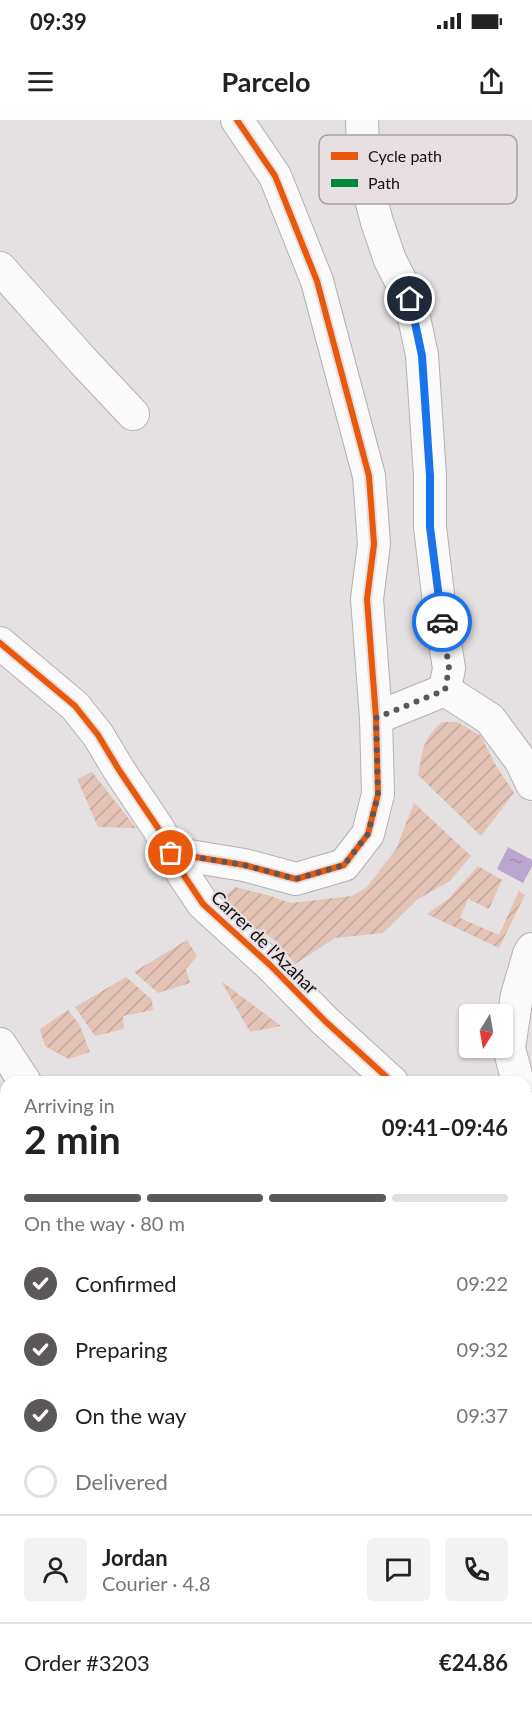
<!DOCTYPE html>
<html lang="en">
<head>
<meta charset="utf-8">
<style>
  body { margin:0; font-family:Lato,sans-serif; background:#f2f2f2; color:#222; height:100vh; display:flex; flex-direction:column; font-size:22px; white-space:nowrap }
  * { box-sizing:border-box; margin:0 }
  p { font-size:20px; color:#767676 }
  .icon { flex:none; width:33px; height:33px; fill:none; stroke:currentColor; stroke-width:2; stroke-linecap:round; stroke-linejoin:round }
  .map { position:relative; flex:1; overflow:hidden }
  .panel { position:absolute; left:0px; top:956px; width:532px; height:638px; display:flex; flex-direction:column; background:#fff; border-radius:18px 18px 0 0; box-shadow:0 2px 4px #0004 }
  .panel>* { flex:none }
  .needle { width:39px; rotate:191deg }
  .controls { position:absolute; left:459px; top:884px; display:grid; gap:12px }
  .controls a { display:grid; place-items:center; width:54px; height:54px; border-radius:6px; background:#fff; box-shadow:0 2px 4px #0004; font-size:30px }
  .pin { position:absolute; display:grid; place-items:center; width:51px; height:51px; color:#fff; margin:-26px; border:3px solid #fff; border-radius:50%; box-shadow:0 2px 6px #0007 }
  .courier { position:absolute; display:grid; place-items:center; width:60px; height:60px; margin:-30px; border:4px solid #1a73e8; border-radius:50%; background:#fff; color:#222; box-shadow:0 2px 8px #0007 }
  .headline em { font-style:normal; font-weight:700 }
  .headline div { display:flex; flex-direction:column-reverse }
  .headline { display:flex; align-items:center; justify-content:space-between; height:102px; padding:0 24px }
  h1 { font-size:39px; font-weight:700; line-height:45px }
  .bar { display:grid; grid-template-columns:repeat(4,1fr); gap:9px 6px; align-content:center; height:72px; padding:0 24px }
  .bar i { height:8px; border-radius:4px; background:#e0e0e0 }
  .bar .active { background:#5c585a }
  .bar p { grid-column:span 4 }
  .line { display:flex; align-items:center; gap:15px; padding:0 24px; border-top:2px solid #e0e0e0 }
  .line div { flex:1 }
  .round { display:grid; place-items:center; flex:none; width:63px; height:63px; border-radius:6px; background:#f2f2f2 }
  ol { padding:0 24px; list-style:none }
  li { display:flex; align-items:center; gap:18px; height:66px }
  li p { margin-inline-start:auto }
  li .icon { padding:6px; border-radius:50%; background:#5c585a; color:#fff; stroke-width:4 }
  li:last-child { color:#767676 }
  li i { width:33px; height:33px; border:3px solid #e0e0e0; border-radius:50% }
  .status { display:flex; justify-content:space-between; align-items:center; height:42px; padding:0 30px; background:#fff; direction:ltr }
  .status svg { height:16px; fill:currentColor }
  header { display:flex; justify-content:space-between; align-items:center; height:78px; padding:0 24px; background:#fff; font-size:27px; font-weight:700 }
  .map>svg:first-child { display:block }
</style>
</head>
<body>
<div class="status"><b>09:39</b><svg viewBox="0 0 49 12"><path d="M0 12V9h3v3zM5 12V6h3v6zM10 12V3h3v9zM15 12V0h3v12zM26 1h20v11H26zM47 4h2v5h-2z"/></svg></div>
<header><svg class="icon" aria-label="menu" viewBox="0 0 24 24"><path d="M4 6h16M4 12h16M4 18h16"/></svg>Parcelo<svg class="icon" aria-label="share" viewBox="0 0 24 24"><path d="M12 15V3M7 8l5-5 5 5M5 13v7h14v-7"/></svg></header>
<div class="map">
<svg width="532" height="1592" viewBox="0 0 532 1592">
  <defs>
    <pattern id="garden-furrows" width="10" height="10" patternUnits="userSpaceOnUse" patternTransform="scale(1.5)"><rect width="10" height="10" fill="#e3c3b6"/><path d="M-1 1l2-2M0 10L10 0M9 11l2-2" fill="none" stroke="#c2a69b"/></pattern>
    <pattern id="water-ripples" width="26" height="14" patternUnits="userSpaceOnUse" patternTransform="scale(1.5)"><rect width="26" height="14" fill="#bba6cf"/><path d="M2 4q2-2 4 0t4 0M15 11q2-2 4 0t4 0" fill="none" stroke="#a08eb1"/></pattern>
  </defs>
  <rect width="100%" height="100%" fill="#e5e1e3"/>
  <!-- garden -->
  <g fill="url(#garden-furrows)">
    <path d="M442,602h15l24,14 14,28 19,29 -33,43 -63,-61c5,-25 4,-35 24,-53z"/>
    <path d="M92,652l44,56 -38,-1 -21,-48z"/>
    <path d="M414,683l57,53 -21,25 -32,18 -35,34 -48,5 -40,26 -20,-24 -20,-12 -32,-30 12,-11 32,8 24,8 61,-7 15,-9 29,-38z"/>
    <path d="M478,746l24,14 -13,29 -21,-10 -8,19 39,17 20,-44 6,4 -26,53 -72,-34 21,-15z"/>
    <path d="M187,820l10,16 -11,13 4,14 -32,10 -24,-21z"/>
    <path d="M126,857l26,23 1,10 -30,6 1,13 -29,7 -20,-29z"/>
    <path d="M221,861l60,45 -31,6z"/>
    <path d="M68,890l11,14 11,28 -22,7 -23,-13 -5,-17z"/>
    <path d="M532,1323v73l-5,-5 -1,-62z"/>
  </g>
  <!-- water -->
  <path fill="url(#water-ripples)" d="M508,727l24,13v6l-9,17 -26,-14z"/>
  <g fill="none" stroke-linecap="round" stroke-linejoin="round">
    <!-- minor casing -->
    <g stroke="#b4b1b2" stroke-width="34">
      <g id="minor">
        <path d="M362,0l2,53 13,49 13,38 20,39 12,56 8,121v51l10,84 9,57 -4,22 -69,28"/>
        <path d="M0,148l83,93 50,53"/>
        <path d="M0,523l75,63 23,29 21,35 39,58 25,46 20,30 67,61 55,56 67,61"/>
        <path d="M445,570l45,29 31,42 11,23"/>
        <path d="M171,733l73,12 52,14 48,-14 24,-31 10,-40 -2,-76 -9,-119 7,-55 -5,-68 -52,-195 -42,-105 -38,-56"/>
        <path d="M0,924l25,38"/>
        <path d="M518,962l-9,-34 8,-53 12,-41 3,-5"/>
        <path d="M0,1026l6,14"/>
        <path d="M526,1067l6,7"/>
        <path d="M0,1415l6,-3"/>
        <path d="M0,1490l6,9"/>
        <path d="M0,1541l6,7"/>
        <path d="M526,1544l6,8"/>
        <path d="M34,1587l3,5"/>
        <path d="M61,1587l4,5"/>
      </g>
    </g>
    <!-- minor -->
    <use href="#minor" stroke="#fbfafb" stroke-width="32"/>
    <!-- quiet -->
    <g stroke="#00873e" stroke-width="4.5" stroke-dasharray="9 4.5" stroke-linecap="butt">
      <path d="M0,1415l6,-3"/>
      <path d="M0,1541l6,7"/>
      <path d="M34,1587l3,5"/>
    </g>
    <!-- cycleway casing -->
    <g stroke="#e7dfe2" stroke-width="10">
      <g id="cycleway">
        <path d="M0,523l75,63 23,29 21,35 39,58 25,46 20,30 67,61 55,56 67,61"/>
        <path d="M171,733l73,12 52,14 48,-14 24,-31 10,-40 -2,-76 -9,-119 7,-55 -5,-68 -52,-195 -42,-105 -38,-56"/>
      </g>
    </g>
    <!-- cycleway -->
    <use href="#cycleway" stroke="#e8590c" stroke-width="6"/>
  </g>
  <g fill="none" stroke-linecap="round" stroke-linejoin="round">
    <!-- done -->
    <path stroke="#5c585a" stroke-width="6" stroke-dasharray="0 10.8" d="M171,733l73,12 52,14 48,-14 24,-31 10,-39 -2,-77 69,-28 4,-22 -7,-46"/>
    <!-- route -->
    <path stroke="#1a73e8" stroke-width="8" d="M410,179l12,57 8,120v51l12,95"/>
  </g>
  <g text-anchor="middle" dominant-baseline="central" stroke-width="4.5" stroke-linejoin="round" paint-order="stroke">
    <!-- street labels -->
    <g font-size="18" fill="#120f10" stroke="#e7dfe2">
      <text transform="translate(265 822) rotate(44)">Carrer de l'Azahar</text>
    </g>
  </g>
  <!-- legend -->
  <rect x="319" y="15" width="198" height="69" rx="9" fill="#e7dfe2" stroke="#a7a1a3" stroke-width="1.5"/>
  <rect x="331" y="32" width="27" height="8" fill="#e8590c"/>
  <rect x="331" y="59" width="27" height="8" fill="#00873e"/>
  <g font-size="16" fill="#120f10">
    <text x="368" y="42">Cycle path</text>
    <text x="368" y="69">Path</text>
  </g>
</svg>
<div class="controls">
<a><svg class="needle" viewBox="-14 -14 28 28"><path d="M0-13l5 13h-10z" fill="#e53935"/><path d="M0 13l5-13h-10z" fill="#767676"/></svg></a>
</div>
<div class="pin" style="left:171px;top:733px;background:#ea580c"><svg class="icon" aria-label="bag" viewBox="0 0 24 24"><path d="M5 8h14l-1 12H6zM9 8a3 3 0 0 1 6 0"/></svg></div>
<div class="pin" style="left:410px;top:179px;background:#1f2937"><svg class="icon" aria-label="home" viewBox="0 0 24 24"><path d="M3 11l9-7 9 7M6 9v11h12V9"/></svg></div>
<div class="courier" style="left:442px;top:502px"><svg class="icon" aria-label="car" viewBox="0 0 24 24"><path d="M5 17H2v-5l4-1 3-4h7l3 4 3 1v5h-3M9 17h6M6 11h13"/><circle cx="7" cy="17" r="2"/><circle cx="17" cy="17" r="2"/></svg></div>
<section class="panel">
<div class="headline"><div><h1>2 min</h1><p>Arriving in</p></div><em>09:41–09:46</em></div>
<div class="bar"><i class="active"></i><i class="active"></i><i class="active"></i><i></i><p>On the way · 80 m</p></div>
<ol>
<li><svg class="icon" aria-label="check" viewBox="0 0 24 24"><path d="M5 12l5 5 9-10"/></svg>Confirmed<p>09:22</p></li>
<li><svg class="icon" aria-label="check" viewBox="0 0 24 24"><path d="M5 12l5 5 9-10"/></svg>Preparing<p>09:32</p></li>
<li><svg class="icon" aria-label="check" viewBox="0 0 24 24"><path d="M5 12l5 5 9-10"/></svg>On the way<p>09:37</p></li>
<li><i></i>Delivered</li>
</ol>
<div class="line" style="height:108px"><a class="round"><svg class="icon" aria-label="person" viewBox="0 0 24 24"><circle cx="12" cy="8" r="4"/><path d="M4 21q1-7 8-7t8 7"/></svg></a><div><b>Jordan</b><p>Courier · 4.8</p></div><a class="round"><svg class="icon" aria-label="chat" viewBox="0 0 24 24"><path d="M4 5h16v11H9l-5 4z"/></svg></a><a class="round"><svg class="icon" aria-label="phone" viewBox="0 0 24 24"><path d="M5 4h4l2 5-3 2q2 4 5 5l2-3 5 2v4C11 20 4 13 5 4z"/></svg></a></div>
<div class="line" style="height:78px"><div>Order #3203</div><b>€24.86</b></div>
</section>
</div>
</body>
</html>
